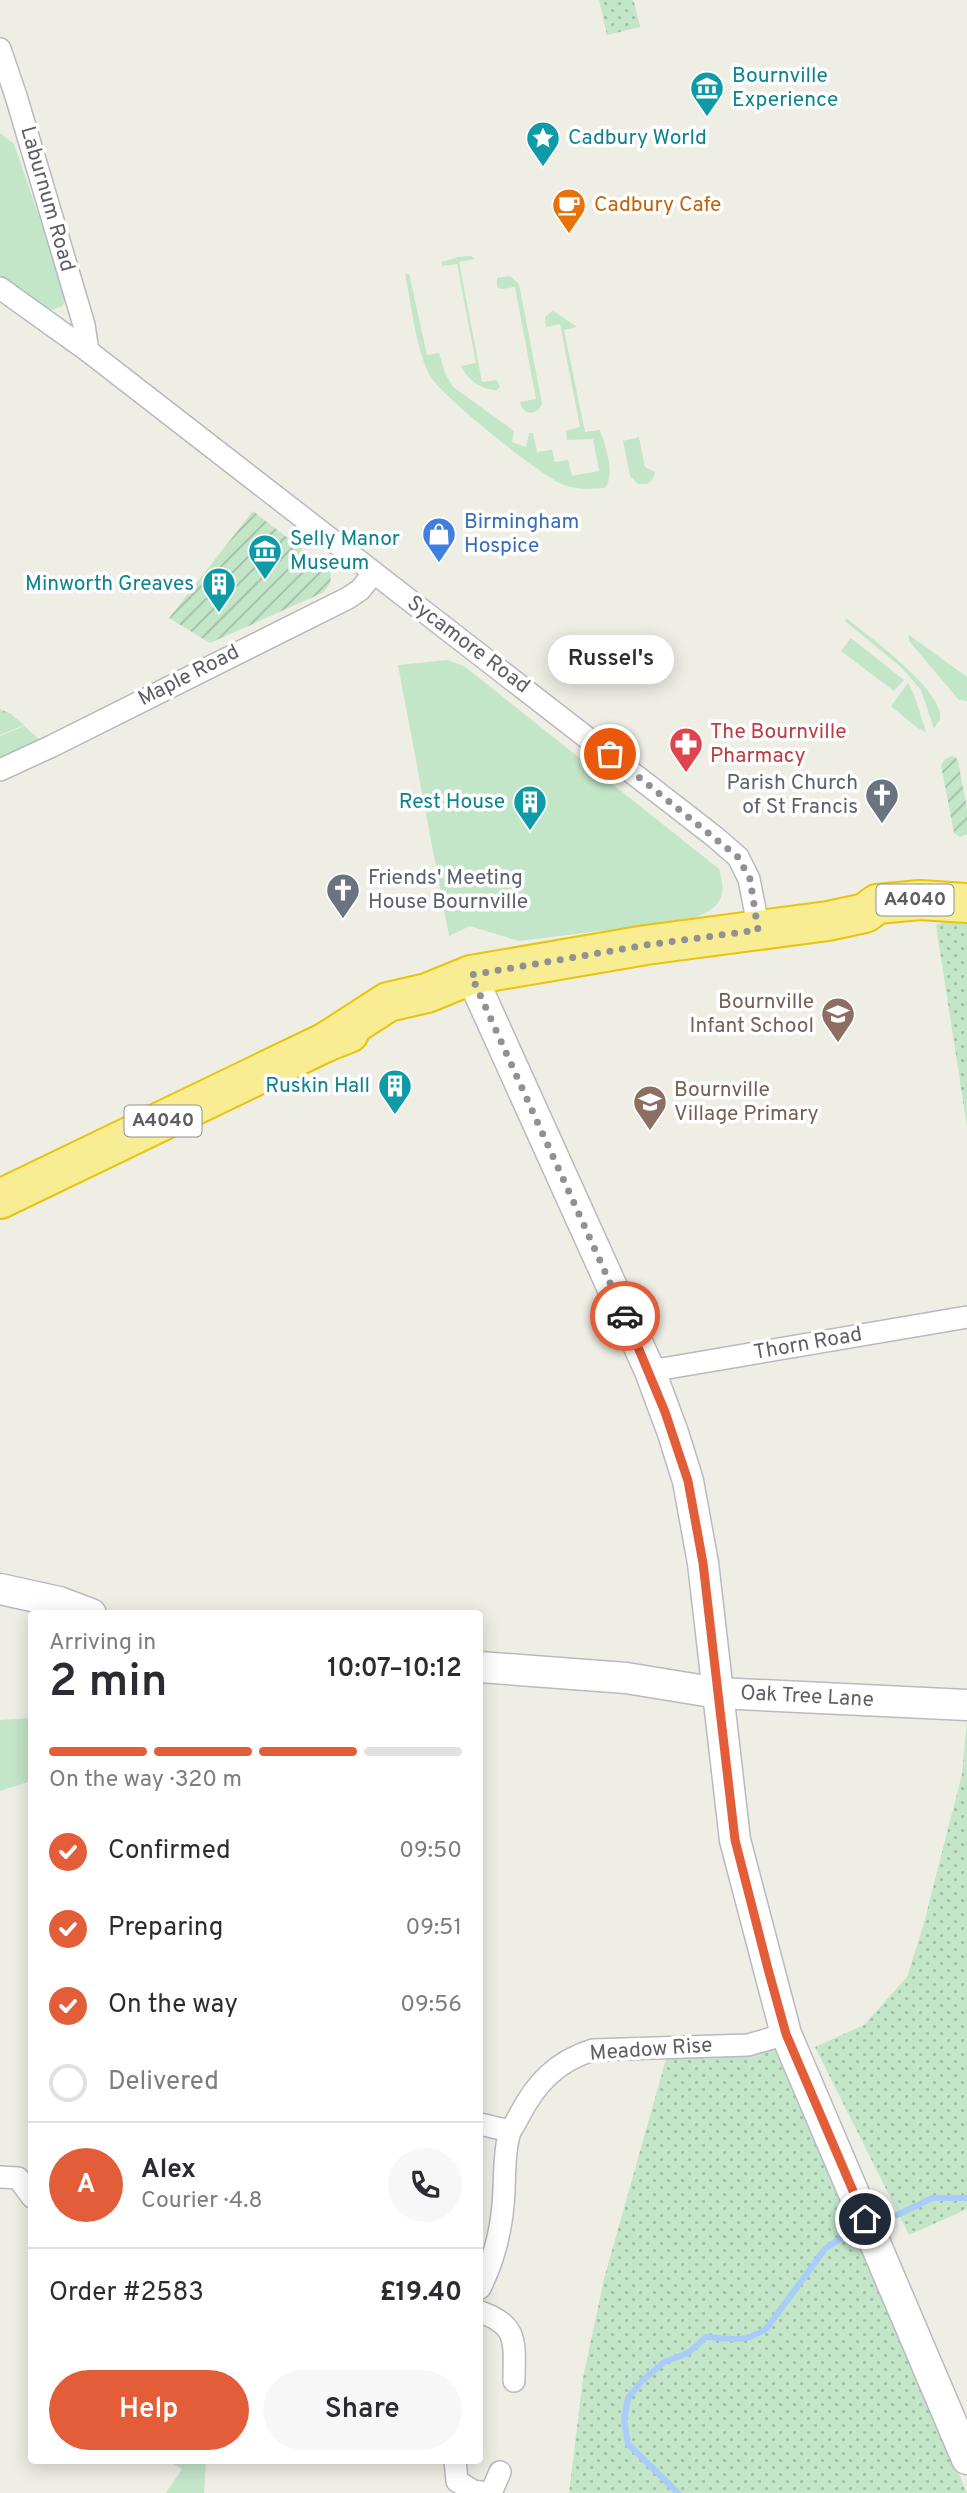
<!DOCTYPE html>
<html lang="en">
<head>
<meta charset="utf-8">
<style>
  body { margin:0; font-family:Overpass,sans-serif; background:#f7f7f7; color:#2b2b33; height:100vh; display:flex; flex-direction:column; font-size:26px; white-space:nowrap }
  * { box-sizing:border-box; margin:0 }
  p { font-size:23px; color:#7c7c81 }
  .icon { flex:none; width:38px; height:38px; fill:none; stroke:currentColor; stroke-width:2; stroke-linecap:round; stroke-linejoin:round }
  .map { position:relative; flex:1; overflow:hidden }
  .details { position:absolute; left:28px; top:1610px; width:455px; height:854px; display:flex; flex-direction:column; background:#fff; border-radius:7px; box-shadow:0 4px 18px #0003 }
  .details>* { flex:none }
  .pin { position:absolute; display:grid; place-items:center; width:60px; height:60px; color:#fff; margin:-30px; border:4px solid #fff; border-radius:50%; box-shadow:0 2px 7px #0007 }
  .courier { position:absolute; display:grid; place-items:center; width:70px; height:70px; margin:-35px; border:5px solid #e25d38; border-radius:50%; background:#fff; color:#222; box-shadow:0 2px 9px #0007 }
  .bubble { position:absolute; height:49px; border-radius:24px; background:#fff; box-shadow:0 4px 18px #0003; font-size:23px; font-weight:600; line-height:49px; text-align:center }
  .headline em { font-style:normal; font-weight:600 }
  .headline div { display:flex; flex-direction:column-reverse }
  .headline { display:flex; align-items:center; justify-content:space-between; height:119px; padding:0 21px }
  h1 { font-size:46px; font-weight:600; line-height:52px }
  .bar { display:grid; grid-template-columns:repeat(4,1fr); gap:10px 7px; align-content:center; height:84px; padding:0 21px }
  .bar i { height:9px; border-radius:5px; background:#e1e1e2 }
  .bar .on { background:#e25d38 }
  .bar p { grid-column:span 4 }
  .line { display:flex; align-items:center; gap:18px; padding:0 21px; border-top:2px solid #e1e1e2 }
  .line div { flex:1 }
  .round { display:grid; place-items:center; flex:none; width:74px; height:74px; border-radius:37px; background:#f7f7f7 }
  ol { padding:0 21px; list-style:none }
  li { display:flex; align-items:center; gap:21px; height:77px }
  li p { margin-inline-start:auto }
  li .icon { padding:7px; border-radius:50%; background:#e25d38; color:#fff; stroke-width:4 }
  li:last-child { color:#7c7c81 }
  li i { width:38px; height:38px; border:4px solid #e1e1e2; border-radius:50% }
  .cta { display:flex; gap:14px; margin-top:auto; padding:14px 21px }
  .cta a { flex:1; height:80px; border-radius:42px; background:#e25d38; color:#fff; font-size:28px; font-weight:600; line-height:80px; text-align:center }
  .cta a+a { background:#f7f7f7; color:#2b2b33 }
  .map>svg:first-child { display:block }
</style>
</head>
<body>
<div class="map">
<svg width="967" height="2493" viewBox="0 0 967 2493">
  <defs>
    <pattern id="forest-firs" width="22" height="20" patternUnits="userSpaceOnUse" patternTransform="scale(1.75)"><rect width="22" height="20" fill="#c3e5c8"/><path d="M5 1l3.5 6h-7zM16 11l3.5 6h-7z" fill="#a2bda6"/></pattern>
    <pattern id="park-dots" width="8" height="8" patternUnits="userSpaceOnUse" patternTransform="scale(1.75)"><rect width="8" height="8" fill="#c3e5c8"/><path d="M2 2h.1M6 6h.1" fill="none" stroke="#a2bda6" stroke-width="1.8" stroke-linecap="round"/></pattern>
    <pattern id="garden-furrows" width="10" height="10" patternUnits="userSpaceOnUse" patternTransform="scale(1.75)"><rect width="10" height="10" fill="#c3e5c8"/><path d="M-1 1l2-2M0 10L10 0M9 11l2-2" fill="none" stroke="#a2bda6"/></pattern>
  </defs>
  <rect width="100%" height="100%" fill="#efeee5"/>
  <!-- grass -->
  <g fill="#c3e5c8">
    <path d="M0,133l14,11 53,154 -5,8 -10,4 -52,-33z"/>
    <path d="M471,256l4,3 -16,3 23,120 15,-2 3,7 -3,3c-16,0 -29,-10 -36,-24l15,-3 -19,-99 -15,2v-4l16,-5z"/>
    <path d="M405,274h4l18,81 12,-2 6,20 8,14 61,44 -2,11 14,5 3,-14h4l4,19 15,-2 3,12 13,-2 4,16 27,-5 -6,-32 -26,1 -1,-9 14,-4 -20,-103 -14,3 -1,-10 7,-6 3,1 22,15 -13,3 21,102 15,-2c5,16 16,43 5,58 -15,1 -30,2 -43,-4 -22,-9 -125,-91 -133,-110 -14,-30 -17,-67 -24,-100z"/>
    <path d="M510,276l9,8 23,120c-5,12 -19,12 -22,-2l16,-3 -21,-112 -14,2 -4,-2v-9z"/>
    <path d="M639,437l6,30 10,5 -2,7 -6,5h-9l-8,-8 -7,-35z"/>
    <path d="M846,618c20,16 101,75 94,102 -1,1 -6,8 -6,9l-13,-39 -19,-22 -57,-47z"/>
    <path d="M909,635l58,42v24l-8,-1 -50,-59z"/>
    <path d="M851,638l53,42 -10,11 -53,-40z"/>
    <path d="M447,660l17,6 255,203c10,32 -2,40 -30,51l-170,21 -49,-15 -21,10 -51,-271z"/>
    <path d="M908,683l6,11 12,38 -10,-5 -25,-21z"/>
    <path d="M24,726l24,21 -48,22v-33z"/>
    <path d="M31,1718v63l-31,10v-71z"/>
    <path d="M168,2461h38l-2,32h-38l16,-24z"/>
  </g>
  <!-- forest -->
  <path fill="url(#forest-firs)" d="M0,709l11,5 13,11 -24,10z"/>
  <!-- park -->
  <g fill="url(#park-dots)">
    <path d="M599,0h32l3,2 6,25 -33,8z"/>
    <path d="M967,914v213l-31,-202z"/>
    <path d="M967,1720v489l-58,26 -94,-188 49,-22 43,-48 17,-54 38,-149z"/>
    <path d="M748,2045l28,3 191,445h-398l14,-115 21,-99 62,-220z"/>
  </g>
  <!-- garden -->
  <g fill="url(#garden-furrows)">
    <path d="M253,511l76,59c4,10 1,14 -5,22l-114,51 -41,-25z"/>
    <path d="M951,756l4,1 3,4 9,47v26l-7,3 -6,-4 -13,-68 3,-5z"/>
  </g>
  <g fill="none" stroke-linecap="round" stroke-linejoin="round">
    <!-- stream -->
    <g stroke="#a9ccfb" stroke-width="6">
      <path d="M897,2215l35,-17h35"/>
      <path d="M678,2493l-50,-49 -4,-24 4,-22 14,-17 22,-19 24,-9 18,-16c25,2 40,6 61,-9l58,-79 16,-11"/>
    </g>
    <!-- street casing -->
    <g stroke="#b7b9be" stroke-width="24">
      <g id="street">
        <path d="M0,49l16,47 68,229 4,26"/>
        <path d="M0,288l88,63 627,486 23,20 11,22 10,51"/>
        <path d="M0,770l52,-24 296,-148 12,-8 13,-16"/>
        <path d="M650,1371l317,-54"/>
        <path d="M480,2124l30,7"/>
        <path d="M0,2177l18,1 14,19"/>
        <path d="M480,2288c15,-30 23,-66 24,-99 1,-18 0,-36 5,-54 2,-7 7,-12 10,-19 17,-33 38,-55 74,-66l155,-5 38,-11"/>
        <path d="M480,2312c40,13 34,33 34,69"/>
        <path d="M455,2460l2,21 16,10 14,2"/>
        <path d="M491,2493l9,-21"/>
      </g>
    </g>
    <!-- secondary casing -->
    <g stroke="#b9bac0" stroke-width="33">
      <g id="secondary">
        <path d="M471,975l179,396 23,62 15,48 15,82 32,277 51,194 181,425"/>
        <path d="M0,1589l59,13 32,12"/>
        <path d="M480,1667l146,11 92,15 249,12"/>
      </g>
    </g>
    <!-- highway casing -->
    <g stroke="#eac30a" stroke-width="42">
      <g id="highway">
        <path d="M326,1042l62,-40 39,-9 44,-18 175,-30 182,-24 37,-8 12,-9 43,-4 47,3"/>
        <path d="M0,1199l326,-157 23,-9"/>
      </g>
    </g>
    <!-- street -->
    <use href="#street" stroke="#fff" stroke-width="21"/>
    <!-- secondary -->
    <use href="#secondary" stroke="#fff" stroke-width="30"/>
    <!-- highway -->
    <use href="#highway" stroke="#f8ed93" stroke-width="38"/>
  </g>
  <g fill="none" stroke-linecap="round" stroke-linejoin="round">
    <!-- done -->
    <path stroke="#909192" stroke-width="7" stroke-dasharray="0 12.6" d="M610,754l128,103 12,22 8,51 -112,15 -175,30 154,341"/>
    <!-- route -->
    <path stroke="#e25d38" stroke-width="9" d="M625,1316l40,96 23,69 15,82 32,277 33,129 18,65 79,185"/>
  </g>
  <!-- icons -->
  <defs>
    <g id="museum-pin" transform="scale(1.75)"><path d="M0 17L-7.5 6A9.5 9.5 0 1 1 7.5 6Z" fill="#0f9aa8" stroke="#fff"/><path d="M0-6L6-3V-2H-6V-3ZM-5-1h2V3h-2ZM-1-1h2V3h-2ZM3-1h2V3H3ZM-6 4H6V6H-6Z" fill="#fff"/></g>
    <g id="sight-pin" transform="scale(1.75)"><path d="M0 17L-7.5 6A9.5 9.5 0 1 1 7.5 6Z" fill="#0f9aa8" stroke="#fff"/><path d="M0-6L1.8-2.2L6-1.7L2.9 1.2L3.7 5.4L0 3.3L-3.7 5.4L-2.9 1.2L-6-1.7L-1.8-2.2Z" fill="#fff"/></g>
    <g id="cafe-pin" transform="scale(1.75)"><path d="M0 17L-7.5 6A9.5 9.5 0 1 1 7.5 6Z" fill="#e8710a" stroke="#fff"/><path d="M-5.5-4.5H6V0H3Q3 3.5 0 3.5H-2.5Q-5.5 3.5-5.5 0ZM3-3.2v2h1.7v-2ZM-6 4.5H4V6H-6Z" fill="#fff"/></g>
    <g id="shop-pin" transform="scale(1.75)"><path d="M0 17L-7.5 6A9.5 9.5 0 1 1 7.5 6Z" fill="#3f7fe0" stroke="#fff"/><path d="M-5-2.5h2.3a2.7 3.5 0 0 1 5.4 0H5L5.5 6h-11ZM-1.5-2.5h3a1.5 2.3 0 0 0-3 0Z" fill="#fff"/></g>
    <g id="building-pin" transform="scale(1.75)"><path d="M0 17L-7.5 6A9.5 9.5 0 1 1 7.5 6Z" fill="#0f9aa8" stroke="#fff"/><path d="M-4-6H4V6H1V3H-1V6H-4ZM-2.5-4.3h1.7v1.8h-1.7ZM.8-4.3h1.7v1.8H.8ZM-2.5-1h1.7V.8h-1.7ZM.8-1h1.7V.8H.8Z" fill="#fff"/></g>
    <g id="pharmacy-pin" transform="scale(1.75)"><path d="M0 17L-7.5 6A9.5 9.5 0 1 1 7.5 6Z" fill="#e0444e" stroke="#fff"/><path d="M-2-6h4v4h4v4h-4v4h-4v-4h-4v-4h4Z" fill="#fff"/></g>
    <g id="church-pin" transform="scale(1.75)"><path d="M0 17L-7.5 6A9.5 9.5 0 1 1 7.5 6Z" fill="#6b7280" stroke="#fff"/><path d="M-1.2-6h2.4v3.5h3.3v2.4h-3.3V6h-2.4V-.1h-3.3v-2.4h3.3Z" fill="#fff"/></g>
    <g id="school-pin" transform="scale(1.75)"><path d="M0 17L-7.5 6A9.5 9.5 0 1 1 7.5 6Z" fill="#8d6e63" stroke="#fff"/><path d="M0-5L7-2L0 1L-7-2ZM-4 1L0 2.5L4 1V4Q0 6-4 4Z" fill="#fff"/></g>
  </defs>
  <g fill-rule="evenodd">
    <use href="#museum-pin" x="707" y="88"/>
    <use href="#sight-pin" x="543" y="138"/>
    <use href="#cafe-pin" x="569" y="205"/>
    <use href="#shop-pin" x="439" y="534"/>
    <use href="#museum-pin" x="265" y="551"/>
    <use href="#building-pin" x="219" y="584"/>
    <use href="#pharmacy-pin" x="686" y="744"/>
    <use href="#church-pin" x="882" y="795"/>
    <use href="#building-pin" x="530" y="802"/>
    <use href="#church-pin" x="343" y="890"/>
    <use href="#school-pin" x="838" y="1014"/>
    <use href="#building-pin" x="395" y="1086"/>
    <use href="#school-pin" x="650" y="1102"/>
  </g>
  <g text-anchor="middle" dominant-baseline="central" stroke-width="7" stroke-linejoin="round" paint-order="stroke">
    <!-- shield labels -->
    <g fill="#fff" stroke="#8e8f93" stroke-width="2">
      <rect x="876.5" y="884.5" width="77" height="31" rx="5"/>
      <rect x="124.5" y="1105.5" width="77" height="31" rx="5"/>
    </g>
    <g font-size="19" font-weight="bold" fill="#5d5f65">
      <text x="915" y="900">A4040</text>
      <text x="163" y="1121">A4040</text>
    </g>
    <!-- culture labels -->
    <g font-size="21" fill="#0d838f" stroke="#fff" text-anchor="start">
      <text x="732" y="76">Bournville<tspan x="732" dy="24">Experience</tspan></text>
      <text x="568" y="138">Cadbury World</text>
      <text x="290" y="539">Selly Manor<tspan x="290" dy="24">Museum</tspan></text>
      <text x="194" y="584" text-anchor="end">Minworth Greaves</text>
      <text x="505" y="802" text-anchor="end">Rest House</text>
      <text x="370" y="1086" text-anchor="end">Ruskin Hall</text>
    </g>
    <!-- street labels -->
    <g font-size="21" fill="#5d5f65" stroke="#fff">
      <text transform="translate(47 199) rotate(74)">Laburnum Road</text>
      <text transform="translate(468 645) rotate(37)">Sycamore Road</text>
      <text transform="translate(189 676) rotate(-27)">Maple Road</text>
      <text transform="translate(808 1344) rotate(-10)">Thorn Road</text>
      <text transform="translate(807 1697) rotate(3)">Oak Tree Lane</text>
      <text transform="translate(651 2050) rotate(-4)">Meadow Rise</text>
    </g>
    <!-- food labels -->
    <g font-size="21" fill="#c56008" stroke="#fff" text-anchor="start">
      <text x="594" y="205">Cadbury Cafe</text>
    </g>
    <!-- shop labels -->
    <g font-size="21" fill="#366cbe" stroke="#fff" text-anchor="start">
      <text x="464" y="522">Birmingham<tspan x="464" dy="24">Hospice</tspan></text>
    </g>
    <!-- health labels -->
    <g font-size="21" fill="#be3a42" stroke="#fff" text-anchor="start">
      <text x="710" y="732">The Bournville<tspan x="710" dy="24">Pharmacy</tspan></text>
    </g>
    <!-- worship labels -->
    <g font-size="21" fill="#5b616d" stroke="#fff" text-anchor="end">
      <text x="858" y="783">Parish Church<tspan x="858" dy="24">of St Francis</tspan></text>
      <text x="368" y="878" text-anchor="start">Friends' Meeting<tspan x="368" dy="24">House Bournville</tspan></text>
    </g>
    <!-- education labels -->
    <g font-size="21" fill="#785e54" stroke="#fff" text-anchor="end">
      <text x="814" y="1002">Bournville<tspan x="814" dy="24">Infant School</tspan></text>
      <text x="674" y="1090" text-anchor="start">Bournville<tspan x="674" dy="24">Village Primary</tspan></text>
    </g>
  </g>
</svg>
<div class="pin" style="left:610px;top:754px;background:#ea580c"><svg class="icon" aria-label="bag" viewBox="0 0 24 24"><path d="M5 8h14l-1 12H6zM9 8a3 3 0 0 1 6 0"/></svg></div>
<div class="pin" style="left:865px;top:2219px;background:#1f2937"><svg class="icon" aria-label="home" viewBox="0 0 24 24"><path d="M3 11l9-7 9 7M6 9v11h12V9"/></svg></div>
<div class="courier" style="left:625px;top:1316px"><svg class="icon" aria-label="car" viewBox="0 0 24 24"><path d="M5 17H2v-5l4-1 3-4h7l3 4 3 1v5h-3M9 17h6M6 11h13"/><circle cx="7" cy="17" r="2"/><circle cx="17" cy="17" r="2"/></svg></div>
<div class="bubble" style="left:548px;top:635px;width:126px">Russel's</div>
<section class="details">
<div class="headline"><div><h1>2 min</h1><p>Arriving in</p></div><em>10:07–10:12</em></div>
<div class="bar"><i class="on"></i><i class="on"></i><i class="on"></i><i></i><p>On the way · 320 m</p></div>
<ol>
<li><svg class="icon" aria-label="check" viewBox="0 0 24 24"><path d="M5 12l5 5 9-10"/></svg>Confirmed<p>09:50</p></li>
<li><svg class="icon" aria-label="check" viewBox="0 0 24 24"><path d="M5 12l5 5 9-10"/></svg>Preparing<p>09:51</p></li>
<li><svg class="icon" aria-label="check" viewBox="0 0 24 24"><path d="M5 12l5 5 9-10"/></svg>On the way<p>09:56</p></li>
<li><i></i>Delivered</li>
</ol>
<div class="line" style="height:126px"><b class="round" style="background:#e25d38;color:#fff">A</b><div><b>Alex</b><p>Courier · 4.8</p></div><a class="round"><svg class="icon" aria-label="phone" viewBox="0 0 24 24"><path d="M5 4h4l2 5-3 2q2 4 5 5l2-3 5 2v4C11 20 4 13 5 4z"/></svg></a></div>
<div class="line" style="height:91px"><div>Order #2583</div><b>£19.40</b></div>
<div class="cta"><a>Help</a><a>Share</a></div>
</section>
</div>
</body>
</html>
